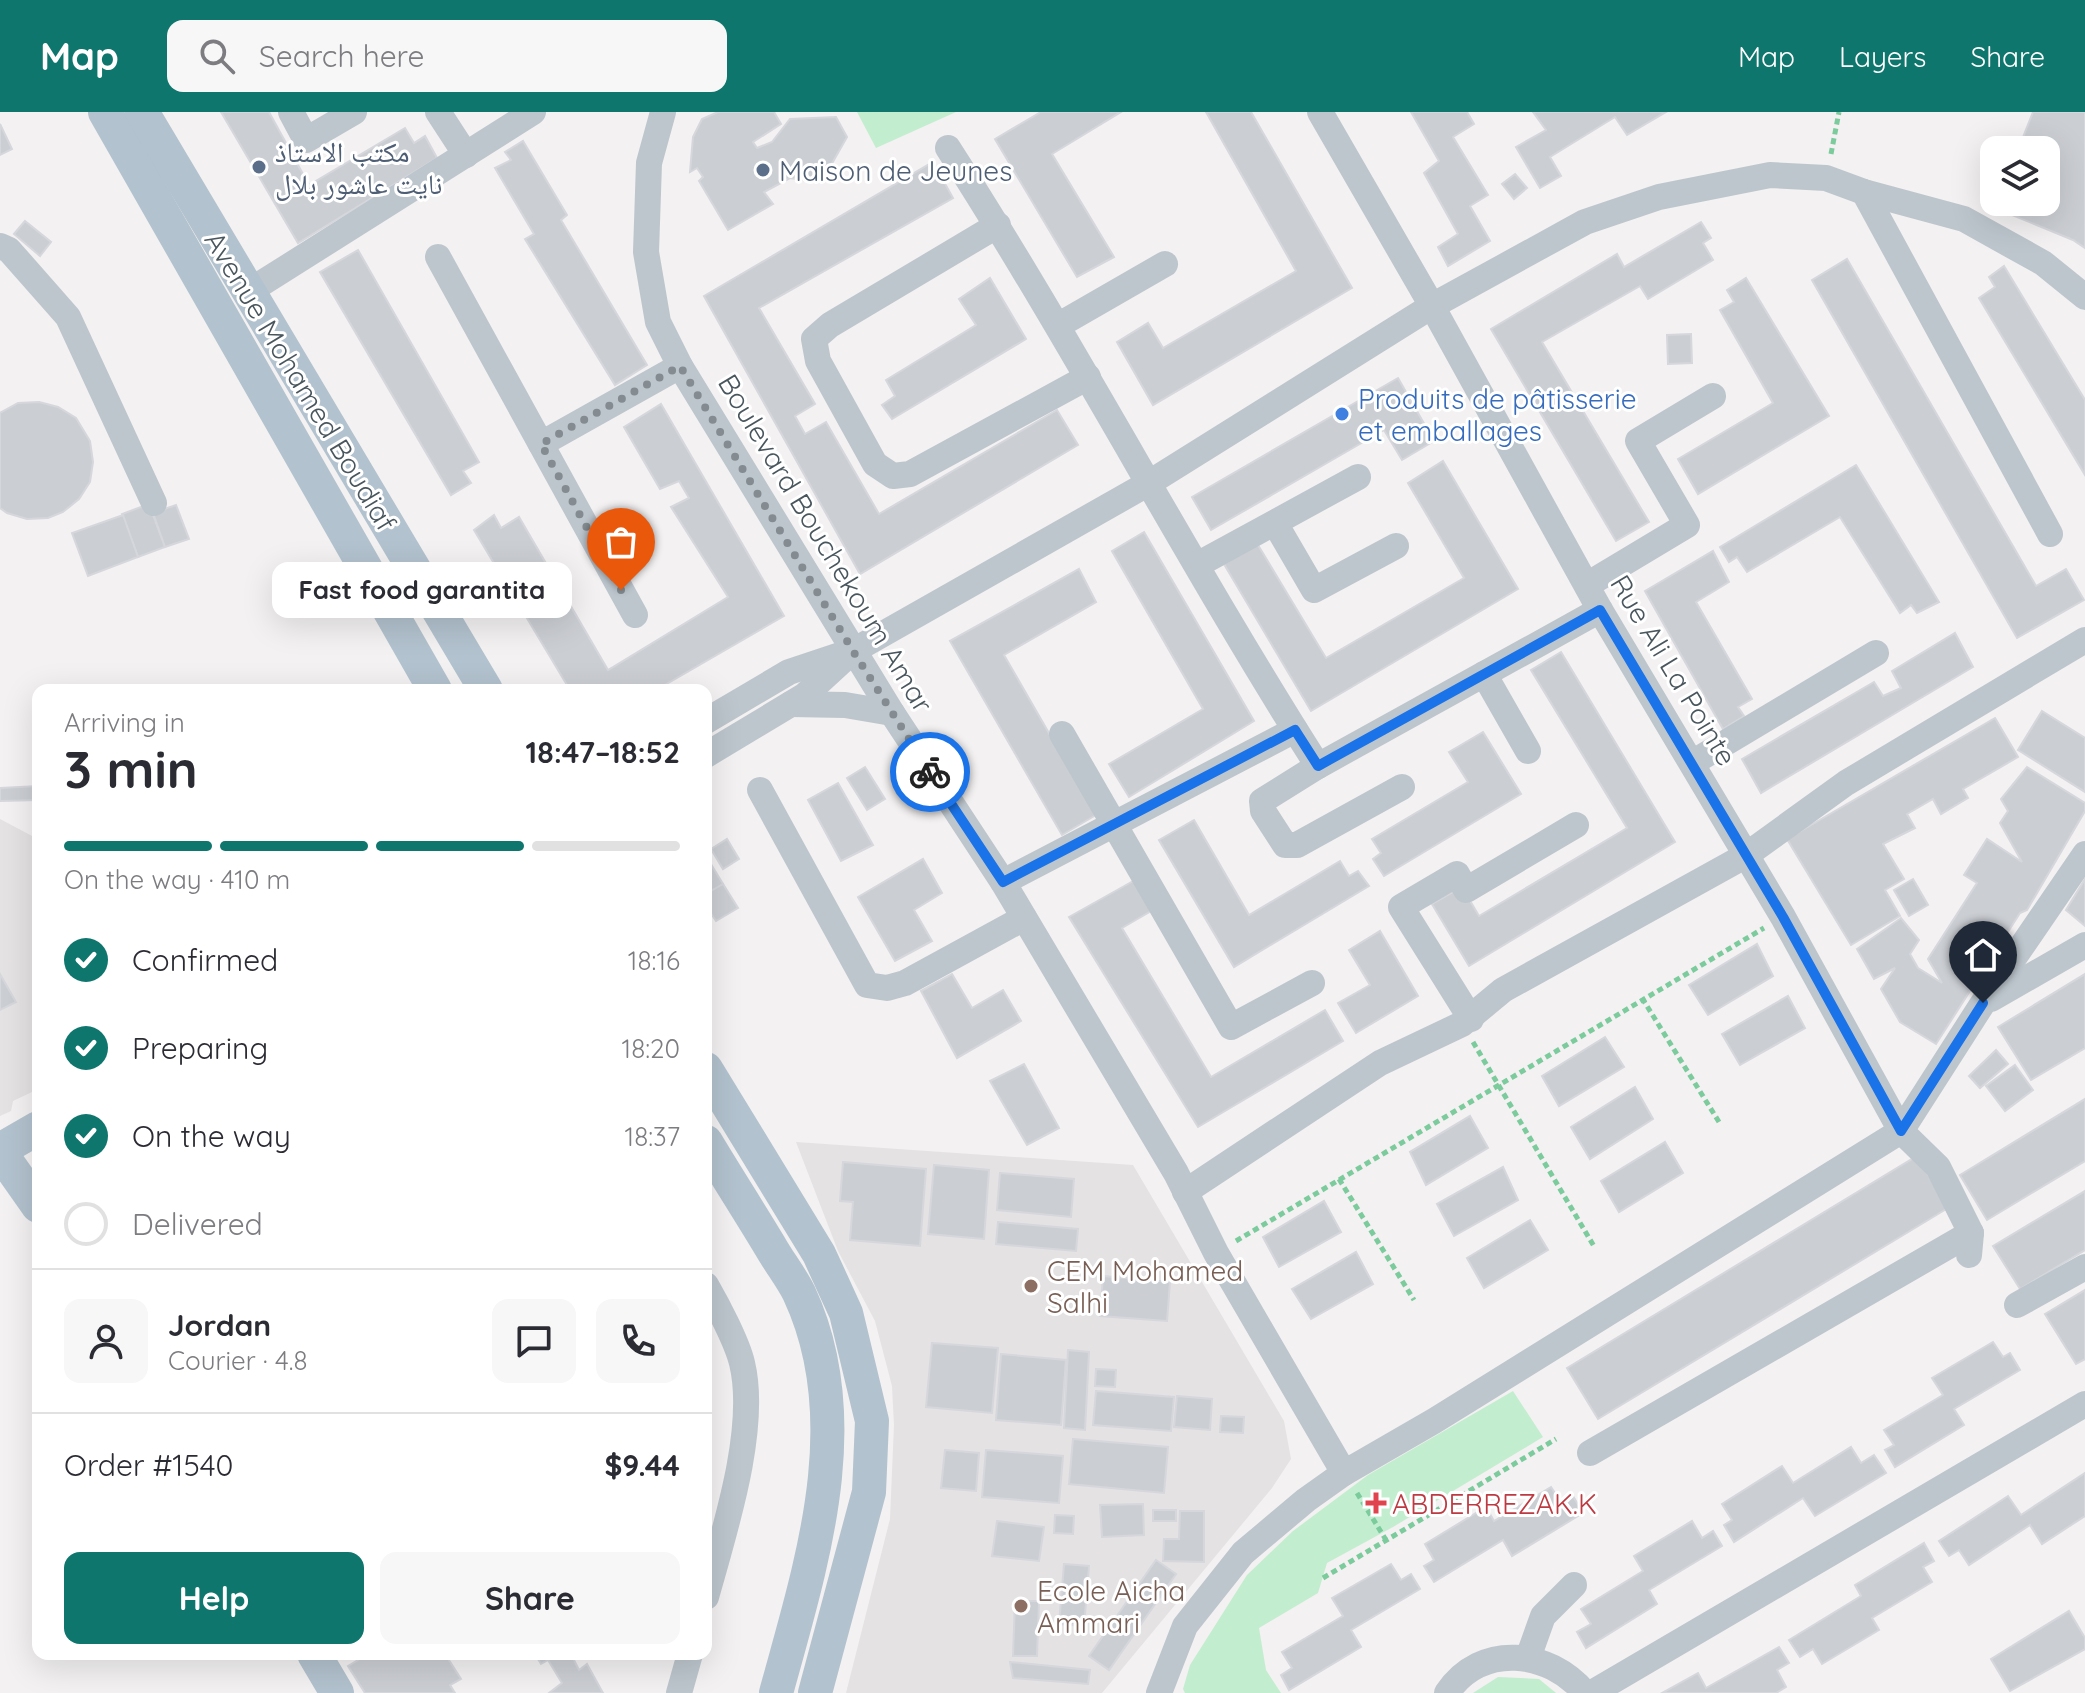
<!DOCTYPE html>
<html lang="en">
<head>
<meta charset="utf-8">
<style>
  body { margin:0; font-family:Quicksand,"Noto Naskh Arabic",sans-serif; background:#f7f7f7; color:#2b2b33; height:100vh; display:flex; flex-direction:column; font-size:30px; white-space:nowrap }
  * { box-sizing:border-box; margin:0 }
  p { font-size:26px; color:#7c7c81 }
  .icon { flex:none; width:44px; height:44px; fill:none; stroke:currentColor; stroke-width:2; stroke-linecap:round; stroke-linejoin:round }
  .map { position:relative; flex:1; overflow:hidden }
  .side { position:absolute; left:32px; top:572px; width:680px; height:976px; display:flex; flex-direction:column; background:#fff; border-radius:16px; box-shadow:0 8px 32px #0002 }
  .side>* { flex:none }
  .fabs { position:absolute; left:1980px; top:24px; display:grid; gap:16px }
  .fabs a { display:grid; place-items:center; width:80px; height:80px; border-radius:16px; background:#fff; box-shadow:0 8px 32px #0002; font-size:40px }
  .pin { position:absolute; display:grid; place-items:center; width:68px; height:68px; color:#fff; margin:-82px -34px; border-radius:50% 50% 50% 0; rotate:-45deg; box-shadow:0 0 8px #0007 }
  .pin .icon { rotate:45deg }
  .courier { position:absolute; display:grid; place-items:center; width:80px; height:80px; margin:-40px; border:6px solid #1a73e8; border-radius:50%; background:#fff; color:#222; box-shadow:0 2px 10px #0007 }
  .bubble { position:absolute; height:56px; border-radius:16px; background:#fff; box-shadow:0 8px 32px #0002; font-size:26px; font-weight:700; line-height:56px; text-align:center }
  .head em { font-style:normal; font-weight:700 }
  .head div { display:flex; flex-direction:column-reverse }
  .head { display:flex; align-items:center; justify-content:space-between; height:136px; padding:0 32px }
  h1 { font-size:52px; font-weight:700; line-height:60px }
  .bar { display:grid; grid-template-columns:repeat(4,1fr); gap:12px 8px; align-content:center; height:96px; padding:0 32px }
  .bar i { height:10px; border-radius:6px; background:#e1e1e2 }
  .bar .on { background:#0f766e }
  .bar p { grid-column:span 4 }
  .line { display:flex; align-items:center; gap:20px; padding:0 32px; border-top:2px solid #e1e1e2 }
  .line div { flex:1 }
  .round { display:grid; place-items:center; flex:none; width:84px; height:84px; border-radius:16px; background:#f7f7f7 }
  ol { padding:0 32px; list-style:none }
  li { display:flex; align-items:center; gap:24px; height:88px }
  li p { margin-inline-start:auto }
  li .icon { padding:8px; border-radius:50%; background:#0f766e; color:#fff; stroke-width:4 }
  li:last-child { color:#7c7c81 }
  li i { width:44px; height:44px; border:4px solid #e1e1e2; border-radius:50% }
  .cta { display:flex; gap:16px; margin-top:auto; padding:16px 32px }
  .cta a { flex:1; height:92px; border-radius:16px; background:#0f766e; color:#fff; font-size:32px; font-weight:700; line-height:92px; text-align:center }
  .cta a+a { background:#f7f7f7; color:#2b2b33 }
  header { display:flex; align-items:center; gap:48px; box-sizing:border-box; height:112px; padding:0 40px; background:#0f766e; color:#fff }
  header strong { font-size:38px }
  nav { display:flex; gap:44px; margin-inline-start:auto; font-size:28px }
  .search { width:560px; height:72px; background:#f7f7f7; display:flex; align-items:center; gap:20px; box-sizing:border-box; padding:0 28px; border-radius:16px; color:#7c7c81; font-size:30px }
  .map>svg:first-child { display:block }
</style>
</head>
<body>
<header>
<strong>Map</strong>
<div class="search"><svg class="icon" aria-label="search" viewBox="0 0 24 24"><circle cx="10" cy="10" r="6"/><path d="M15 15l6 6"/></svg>Search here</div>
<nav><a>Map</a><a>Layers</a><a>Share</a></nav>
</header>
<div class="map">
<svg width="2085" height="1581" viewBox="0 0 2085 1581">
  <rect width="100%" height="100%" fill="#f3f1f1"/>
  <!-- education -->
  <g fill="#e4e2e2">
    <path d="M0,707l34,18 4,6v253l-6,-4 -19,9 -2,10 -11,5z"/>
    <path d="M796,1030l337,23 151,256 7,38 -19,29 -170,205h-256l44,-174 4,-94 -2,-39 -17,-65 -37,-70z"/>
  </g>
  <!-- green -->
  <g fill="#c2eecf">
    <path d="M857,0h99l-80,36z"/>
    <path d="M1513,1279l30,46 -150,90 -66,36 -9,30 -59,35 7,42 15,23h-96l-2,-4 7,-24 57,-90 46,-44 75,-56z"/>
    <path d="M1498,1565l41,2 17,14h-83z"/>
  </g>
  <!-- building -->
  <g fill="#cbced3" stroke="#d5d7dc" stroke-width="2">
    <path d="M221,0h48l40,73 96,-57 9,15 11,-7 12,22 -139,85z"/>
    <path d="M718,0h56l7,12 -28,18 4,6 15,-6 18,-23 46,-2 11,20 -21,37 -13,8 -23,-4 -26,14 9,12 -45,26 -29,-49 4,-4 -6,-9 -7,4 3,-35 9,-18z"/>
    <path d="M1041,0h80l-69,42 62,103 -37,20 -82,-138z"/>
    <path d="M1206,0h45l101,176 -199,117 -36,-63 31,-19 15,25 133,-77z"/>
    <path d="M1411,0h56l7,12 -21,13 35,58 -18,11 20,35 -42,25 -10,-19 20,-13 -34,-61 15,-12z"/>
    <path d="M1533,0h133l-39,23 -12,-18 -65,40 11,19 -21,12 -24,-41 30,-17z"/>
    <path d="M2033,0h52v136l-12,-8 -78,-32 2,-6h49v-52h-28z"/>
    <path d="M0,12l12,25 -12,6z"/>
    <path d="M523,29l44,74 -6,5 86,145 -32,20 -90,-146 9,-5 -39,-66 16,-8 -6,-8z"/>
    <path d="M933,50l20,36 -194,110 56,96 -20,12 10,18 21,-12 53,92 178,-104 21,35 -218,129 -156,-278z"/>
    <path d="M1515,62l12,14 -13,11 -12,-15z"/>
    <path d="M25,109l26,21 -11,14 -26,-22z"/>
    <path d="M1701,110l10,16 -8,5 10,17 -65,39 -8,-13 -98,56 107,180 -33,19 -125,-212 126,-75 7,13z"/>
    <path d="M358,138l121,212 -16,9 8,12 -20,12 -131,-223z"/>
    <path d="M1847,147l189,327 30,-17 18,31 -67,38 -205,-358z"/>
    <path d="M2004,154l81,134v75l-106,-177 16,-11 -6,-10z"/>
    <path d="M990,166l36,61 -134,80 -10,-14 13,-9 -9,-16 90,-55 -17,-26z"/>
    <path d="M1746,166l83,138 -131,78 -20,-35 95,-56 -53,-93 14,-8 -7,-12z"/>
    <path d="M1691,222l1,29 -24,1 -1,-29z"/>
    <path d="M1398,266l36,63 -32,19 -18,-30 -173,100 -19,-33z"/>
    <path d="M39,290l19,5 18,11 14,23 3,21 -3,20 -11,17 -16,13 -15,6 -21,1 -20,-6 -7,-5v-95l18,-10z"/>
    <path d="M661,292l123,212 -128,74h-86l-96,-160 20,-15 7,13 18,-11 89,153 120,-73 -57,-90 18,-9 -10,-17 -19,8 -36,-62z"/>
    <path d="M1443,349l75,128 -207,122 -87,-147 34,-19 68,113 138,-80 -56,-95z"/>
    <path d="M1856,353l83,137 -22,11 -6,-8 -11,8 -60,-96 -93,55 -10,-15 -8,5 -9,-15z"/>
    <path d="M149,392l16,43 -27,10 -16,-43z"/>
    <path d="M176,393l13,34 -24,8 -12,-34z"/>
    <path d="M123,403l15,42 -50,19 -16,-43z"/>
    <path d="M1144,420l110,189 -125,76 -20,-33 94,-55 -91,-158z"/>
    <path d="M1713,439l16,31 -33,20 56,97 -14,8 6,9 -21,13 -78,-138z"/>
    <path d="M1079,457l17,33 -92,53 92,160 -34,20 -112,-194z"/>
    <path d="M1955,521l18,34 -212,126 -19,-34 132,-77 9,14 18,-8 -9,-17z"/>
    <path d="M1561,540l114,190 -206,124 -37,-62 30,-17 17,29 148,-88 -96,-158z"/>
    <path d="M2042,599l43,27v54l-67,-42z"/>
    <path d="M1995,606l23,39 -55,32 5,9 -27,16 -8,-15 -26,15 8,14 -32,16 21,35 -19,11 15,26 -49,29 -64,-106z"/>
    <path d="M1483,620l38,62 -137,82 -11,-17 8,-6 -9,-14 96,-57 -19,-30z"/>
    <path d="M865,655l20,32 -18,11 -20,-32z"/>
    <path d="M2027,655l58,36v8l-58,99 -7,3 -84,131 -36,-22 -19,-33 14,-21 -21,11 -17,-30 44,-31 18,22 -9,14 8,14 24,15 -14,-24 49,-76 -13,-8 23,-36 35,23 -22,-39 8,-12 -7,-12z"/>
    <path d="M838,671l35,62 -32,16 -33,-61z"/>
    <path d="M38,674v14l-38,1v-13z"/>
    <path d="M1194,708l55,95 91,-54 9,15 9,-5 11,15 -135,81 -75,-127z"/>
    <path d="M727,727l12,20 -16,10 -12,-20z"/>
    <path d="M706,744l17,28 -17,10z"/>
    <path d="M923,747l19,34 -28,17 18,31 -37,20 -37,-64z"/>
    <path d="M1913,767l15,26 -19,11 -15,-26z"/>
    <path d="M2085,767v47l-19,-16z"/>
    <path d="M1135,768l18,30 -31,18 89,149 114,-67 18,31 -145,86 -129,-210z"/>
    <path d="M723,772l15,24 -22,13 -10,-15v-12z"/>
    <path d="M1380,819l38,65 -62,37 -18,-30 32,-18 -21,-35z"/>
    <path d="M1757,832l16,32 -65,39 -19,-30z"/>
    <path d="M0,862l16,28 -16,8z"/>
    <path d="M952,862l20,34 31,-18 18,31 -64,37 -36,-67z"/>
    <path d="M2085,862v74l-54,32 -33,-53z"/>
    <path d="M1788,884l17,32 -65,37 -18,-31z"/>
    <path d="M1605,925l19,30 -65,39 -17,-30z"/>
    <path d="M1996,938l12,14 -28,24 -11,-12z"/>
    <path d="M1024,952l35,64 -32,17 -37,-64z"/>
    <path d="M2015,953l18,25 -28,21 -19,-25z"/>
    <path d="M1635,975l18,32 -63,40 -19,-32z"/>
    <path d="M2085,987v62l-98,59 -27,-45z"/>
    <path d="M1470,1004l18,32 -62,37 -16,-33z"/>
    <path d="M1665,1030l18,31 -64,39 -18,-31z"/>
    <path d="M1917,1044l31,52 -350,211 -31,-51z"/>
    <path d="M843,1050l83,7 -6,77 -70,-6 3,-38 -13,-1z"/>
    <path d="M934,1053l55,5 -5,69 -56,-5z"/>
    <path d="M1503,1055l15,33 -64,36 -17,-32z"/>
    <path d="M1000,1061l74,6 -3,38 -74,-7z"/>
    <path d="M2085,1079v59l-65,39 -27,-43z"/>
    <path d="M1324,1089l17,31 -62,35 -16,-30z"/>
    <path d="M1530,1108l18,30 -64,38 -17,-30z"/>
    <path d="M998,1110l80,7 -2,22 -80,-7z"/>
    <path d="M1356,1140l17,32 -62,35 -19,-30z"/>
    <path d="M1103,1164l67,6 -3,39 -67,-5z"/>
    <path d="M2085,1178v69l-9,5 -31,-50z"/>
    <path d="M1993,1230l10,15 7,-4 10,17 -66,39 10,16 -69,42 -10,-17 9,-5 -10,-15 59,-35 -11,-17z"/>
    <path d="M932,1231l66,5 -6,65 -66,-6z"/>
    <path d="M1068,1238l21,2 -4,78 -21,-2z"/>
    <path d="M1001,1242l65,6 -5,65 -65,-5z"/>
    <path d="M1096,1257l20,1 -1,17 -20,-1z"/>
    <path d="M1096,1279l78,6 -3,34 -78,-6z"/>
    <path d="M1177,1284l35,3 -2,31 -36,-3z"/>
    <path d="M1221,1304l23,1 -1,16 -23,-1z"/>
    <path d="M1073,1327l95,8 -4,46 -95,-9z"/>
    <path d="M1851,1335l10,16 13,-8 12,18 -71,43 -12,-18 -69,44 -10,-17 8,-5 -10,-16 60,-38 11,17z"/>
    <path d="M945,1338l34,3 -3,38 -35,-3z"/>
    <path d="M986,1338l77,6 -4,47 -77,-6z"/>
    <path d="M2085,1361v43l-43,28 -12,-19 -61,40 -10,-15 -10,6 -10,-15 69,-45 13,19z"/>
    <path d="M1551,1375l10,15 12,-6 10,17 -71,43 -9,-16 -69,42 -10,-16 10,-6 -9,-16 61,-37 8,14z"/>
    <path d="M1143,1392l1,31 -42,2 -2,-32z"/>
    <rect x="1153" y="1398" width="23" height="11"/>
    <path d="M1180,1399h24v51l-41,-1 1,-22h15z"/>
    <path d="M1055,1403l19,1 -1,18 -19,-1z"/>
    <path d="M997,1409l47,6 -5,34 -47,-5z"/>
    <path d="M1692,1409l10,17 11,-7 9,15 -73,44 8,14 -71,44 -9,-16 14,-8 -10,-15 62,-38 -9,-15z"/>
    <path d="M1924,1431l10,18 -11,6 9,15 -60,36 7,12 -57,34 -9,-15 -13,8 -11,-17 72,-44 -6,-11z"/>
    <path d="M1156,1448l20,14 -67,96 -20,-14z"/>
    <path d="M1064,1452l25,2 -5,60 -25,-2z"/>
    <path d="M1391,1452l10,16 10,-6 9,15 -69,41 10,17 -72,43 -8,-15 11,-7 -10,-16 61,-36 -11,-18z"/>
    <path d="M1015,1489h24l-2,55h-24z"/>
    <path d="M2069,1499l16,27v11l-75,42 -19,-32z"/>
    <path d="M1779,1535l10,16 -12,7 9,17 -10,6h-114l36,-20 8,15z"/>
    <path d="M354,1542h91l16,25 -11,6 5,8h-90l-17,-27 10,-6z"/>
    <path d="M535,1542h36l8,16 8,-6 16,29h-54l13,-10 -14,-23 -7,4z"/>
    <path d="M1010,1550l80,8 -2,14 -75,-6z"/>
  </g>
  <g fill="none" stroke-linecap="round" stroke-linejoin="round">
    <!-- path -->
    <g stroke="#7bcb9d" stroke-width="5" stroke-dasharray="6 4" stroke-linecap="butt">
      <path d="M1831,42l8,-42"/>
      <path d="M1642,886l77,124"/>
      <path d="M1473,930l122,206"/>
      <path d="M1339,1067l75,121"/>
      <path d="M1236,1129l528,-313"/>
      <path d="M1357,1381l29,47"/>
      <path d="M1323,1466l233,-139"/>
    </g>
    <!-- minor -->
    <g stroke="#bdc6cd" stroke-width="26">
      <path d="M291,0l15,28 48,-28"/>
      <path d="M438,0l28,43"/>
      <path d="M663,0l-14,51 -3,89 12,70 22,44 212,347 111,169 173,291 40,80 128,220"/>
      <path d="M1320,0l112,194 168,304 183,307 118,214 37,36 33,66 -2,22"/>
      <path d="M948,36c130,202 241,416 370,618l282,-156"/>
      <path d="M1864,80l186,342"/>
      <path d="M998,113l-168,100 -16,14 4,22 57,103 18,12 17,-2 178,-97"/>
      <path d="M0,134l9,4 59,67 86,186"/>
      <path d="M438,145l197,358"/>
      <path d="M248,180l285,-180"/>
      <path d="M1059,213l106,-61"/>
      <path d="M541,332l139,-78"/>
      <path d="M1275,411l39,67 82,-44"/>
      <path d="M1197,453l161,-88"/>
      <path d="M1587,473l100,-60 -49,-84 75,-45"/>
      <path d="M1484,562l44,77"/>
      <path d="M791,592l54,1 47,8"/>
      <path d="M706,609l83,-49 57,-19"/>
      <path d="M1062,622l169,293 81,-44"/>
      <path d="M706,643l98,-59 49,-45 296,-168 283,-177 153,-84 74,-25 111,-22 56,3 38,14 100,27 79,44 42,34"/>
      <path d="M1692,651l184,-110"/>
      <path d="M1318,654l-56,35 1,10 22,34h12l105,-58"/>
      <path d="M760,678l107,195 20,3 18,-5 119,-65"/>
      <path d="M1003,770l292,-152"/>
      <path d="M1991,887l94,-54"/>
      <path d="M1471,907l-70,-112 56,-33 9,16 110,-65"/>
      <path d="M1185,1080l195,-129 82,-39 41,-34 242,-134 101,-73 239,-143"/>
      <path d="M706,1173c11,19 31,57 36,78 16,66 -18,169 -36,234"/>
      <path d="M2017,1193l68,-38"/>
      <path d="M1590,1341l381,-220"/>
      <path d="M1528,1546l15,-42 31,-31"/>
      <path d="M679,1581l11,-39"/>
      <path d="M1159,1581l26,-67 58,-73 63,-53 38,-27 90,-52 467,-290 82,-128 102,-149"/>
      <path d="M1447,1581c34,-51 102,-43 138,0"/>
      <path d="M1592,1581l493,-289"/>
    </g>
    <!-- major -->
    <g stroke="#b2c2ce" stroke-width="34">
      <path d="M105,0l330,578"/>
      <path d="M142,0l344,578"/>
      <path d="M706,957l113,185 27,59 26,108 -3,71 -54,201"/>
      <path d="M706,1030c21,35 43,69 64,104 9,16 21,31 29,47 60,128 12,272 -23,400"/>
      <path d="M0,1038l38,-22"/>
      <path d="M0,1040l38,54"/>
      <path d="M314,1542l23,39"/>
    </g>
  </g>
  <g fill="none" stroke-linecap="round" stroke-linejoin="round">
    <!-- done -->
    <path stroke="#848c91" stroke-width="8" stroke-dasharray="0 14.4" d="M621,478l-80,-146 139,-78 173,285 77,121"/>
    <!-- route -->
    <path stroke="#1a73e8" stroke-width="10" d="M930,660l73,110 292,-152 23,36 282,-156 183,307 118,214 82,-128"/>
  </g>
  <!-- markers -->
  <g fill="#5c6f8a" stroke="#fff" stroke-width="3">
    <circle cx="259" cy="55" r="8"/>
    <circle cx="763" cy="58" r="8"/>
  </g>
  <circle fill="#3f7fe0" stroke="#fff" stroke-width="3" cx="1342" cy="302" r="8"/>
  <g fill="#8d6e63" stroke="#fff" stroke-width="3">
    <circle cx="1031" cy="1174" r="8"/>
    <circle cx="1021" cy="1494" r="8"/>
  </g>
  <path fill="#e0444e" stroke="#fff" stroke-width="3" d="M1372 1379h8v8h8v8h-8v8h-8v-8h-8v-8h8z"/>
  <g text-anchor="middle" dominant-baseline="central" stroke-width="6" stroke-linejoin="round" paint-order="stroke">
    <!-- service labels -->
    <g font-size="28" fill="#4e5e75" stroke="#fff" text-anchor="start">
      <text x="275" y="39">مكتب الاستاذ<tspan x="275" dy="32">نايت عاشور بلال</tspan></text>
      <text x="779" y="58">Maison de Jeunes</text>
    </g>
    <!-- street labels -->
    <g font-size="28" fill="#49565d" stroke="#fff">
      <text transform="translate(301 269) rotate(59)">Avenue Mohamed Boudiaf</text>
      <text transform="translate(826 431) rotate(59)">Boulevard Bouchekoum Amar</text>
      <text transform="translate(1674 558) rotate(59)">Rue Ali La Pointe</text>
    </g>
    <!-- shop labels -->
    <g font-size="28" fill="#366cbe" stroke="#fff" text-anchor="start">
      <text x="1358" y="286">Produits de pâtisserie<tspan x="1358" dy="32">et emballages</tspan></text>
    </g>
    <!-- education labels -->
    <g font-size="28" fill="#785e54" stroke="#fff" text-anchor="start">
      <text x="1047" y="1158">CEM Mohamed<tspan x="1047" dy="32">Salhi</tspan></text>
      <text x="1037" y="1478">Ecole Aicha<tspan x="1037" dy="32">Ammari</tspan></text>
    </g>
    <!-- health labels -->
    <g font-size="28" fill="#be3a42" stroke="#fff" text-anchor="start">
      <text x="1392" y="1391">ABDERREZAK.K</text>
    </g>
  </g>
</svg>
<div class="fabs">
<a><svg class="icon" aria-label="layers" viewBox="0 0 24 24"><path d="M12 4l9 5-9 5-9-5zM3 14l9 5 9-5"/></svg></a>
</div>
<div class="pin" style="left:621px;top:478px;background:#ea580c"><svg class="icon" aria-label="bag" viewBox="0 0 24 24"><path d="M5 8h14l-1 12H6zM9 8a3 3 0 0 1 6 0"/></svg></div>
<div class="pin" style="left:1983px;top:891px;background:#1f2937"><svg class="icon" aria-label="home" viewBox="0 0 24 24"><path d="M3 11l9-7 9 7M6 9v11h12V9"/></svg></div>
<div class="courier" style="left:930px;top:660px"><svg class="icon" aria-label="bike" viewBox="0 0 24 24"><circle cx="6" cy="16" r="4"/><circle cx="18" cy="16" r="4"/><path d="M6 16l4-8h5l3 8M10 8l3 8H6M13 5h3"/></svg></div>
<div class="bubble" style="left:272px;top:450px;width:300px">Fast food garantita</div>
<section class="side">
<div class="head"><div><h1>3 min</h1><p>Arriving in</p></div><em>18:47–18:52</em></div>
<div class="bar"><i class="on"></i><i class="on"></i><i class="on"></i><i></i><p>On the way · 410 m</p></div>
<ol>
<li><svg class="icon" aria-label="check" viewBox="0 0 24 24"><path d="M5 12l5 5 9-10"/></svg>Confirmed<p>18:16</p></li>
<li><svg class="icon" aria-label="check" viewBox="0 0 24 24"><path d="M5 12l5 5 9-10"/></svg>Preparing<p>18:20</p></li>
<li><svg class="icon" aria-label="check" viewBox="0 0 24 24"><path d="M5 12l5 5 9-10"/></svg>On the way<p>18:37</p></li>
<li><i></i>Delivered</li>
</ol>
<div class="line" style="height:144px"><a class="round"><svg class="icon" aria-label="person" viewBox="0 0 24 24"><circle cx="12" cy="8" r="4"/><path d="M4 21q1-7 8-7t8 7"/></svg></a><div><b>Jordan</b><p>Courier · 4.8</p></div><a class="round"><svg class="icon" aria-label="chat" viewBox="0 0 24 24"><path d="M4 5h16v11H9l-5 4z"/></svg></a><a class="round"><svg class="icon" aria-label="phone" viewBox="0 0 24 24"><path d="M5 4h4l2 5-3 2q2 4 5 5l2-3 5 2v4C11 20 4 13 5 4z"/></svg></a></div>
<div class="line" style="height:104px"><div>Order #1540</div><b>$9.44</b></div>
<div class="cta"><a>Help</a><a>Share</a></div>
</section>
</div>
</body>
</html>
